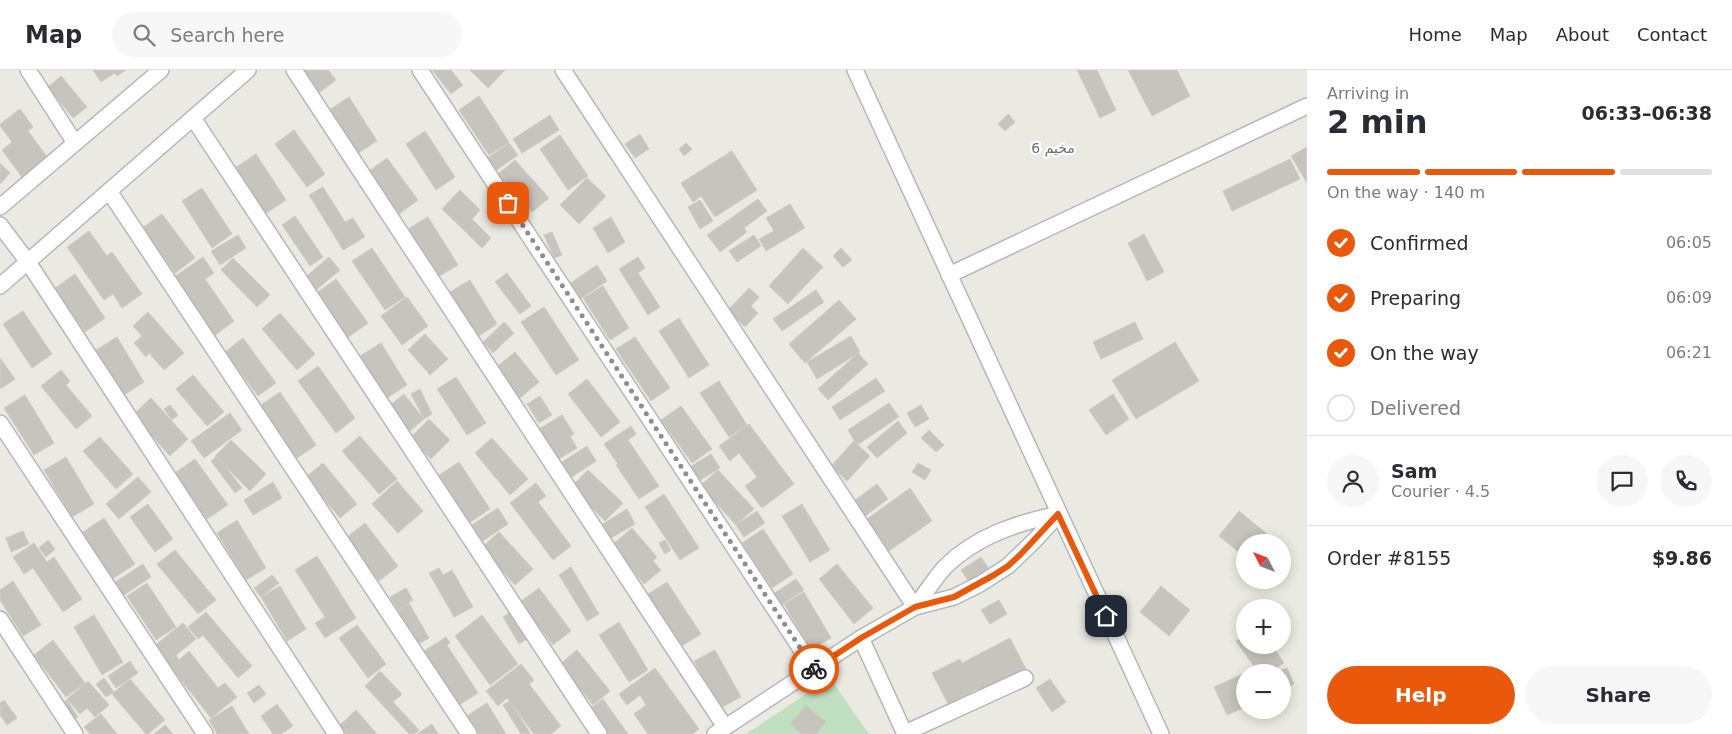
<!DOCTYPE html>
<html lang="en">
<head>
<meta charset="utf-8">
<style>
  body { margin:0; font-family:"DejaVu Sans",Cairo,sans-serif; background:#f7f7f7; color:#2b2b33; height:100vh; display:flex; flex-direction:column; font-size:19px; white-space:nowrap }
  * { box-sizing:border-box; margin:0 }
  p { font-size:16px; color:#7c7c81 }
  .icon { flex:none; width:28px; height:28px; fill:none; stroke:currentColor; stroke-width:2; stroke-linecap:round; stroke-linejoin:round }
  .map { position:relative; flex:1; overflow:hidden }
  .sheet { display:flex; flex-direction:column; background:#fff; width:425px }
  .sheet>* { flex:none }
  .needle { width:32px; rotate:312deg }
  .fabs { position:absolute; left:1236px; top:464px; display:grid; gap:10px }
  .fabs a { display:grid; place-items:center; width:55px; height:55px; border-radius:50%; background:#fff; box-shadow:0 2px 12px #0003; font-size:25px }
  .pin { position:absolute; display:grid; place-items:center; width:42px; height:42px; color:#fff; margin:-21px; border-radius:10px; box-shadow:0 2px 8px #0006 }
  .courier { position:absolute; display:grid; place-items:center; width:50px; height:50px; margin:-25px; border:4px solid #ea580c; border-radius:50%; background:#fff; color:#222; box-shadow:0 1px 6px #0007 }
  .headline em { font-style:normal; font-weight:800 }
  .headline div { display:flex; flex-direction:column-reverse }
  .headline { display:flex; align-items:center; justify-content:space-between; height:85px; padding:0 20px }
  h1 { font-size:32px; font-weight:800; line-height:38px }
  .bar { display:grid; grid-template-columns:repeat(4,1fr); gap:8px 5px; align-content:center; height:60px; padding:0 20px }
  .bar i { height:6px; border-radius:4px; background:#e1e1e2 }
  .bar .selected { background:#ea580c }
  .bar p { grid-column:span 4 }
  .line { display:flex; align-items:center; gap:12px; padding:0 20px; border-top:1px solid #e1e1e2 }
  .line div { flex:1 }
  .round { display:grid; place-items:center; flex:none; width:52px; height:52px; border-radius:26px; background:#f7f7f7 }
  ol { padding:0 20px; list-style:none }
  li { display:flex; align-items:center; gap:15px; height:55px }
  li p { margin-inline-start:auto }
  li .icon { padding:5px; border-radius:50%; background:#ea580c; color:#fff; stroke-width:4 }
  li:last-child { color:#7c7c81 }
  li i { width:28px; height:28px; border:2px solid #e1e1e2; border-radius:50% }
  .action { display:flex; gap:10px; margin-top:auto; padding:10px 20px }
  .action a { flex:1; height:58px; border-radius:30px; background:#ea580c; color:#fff; font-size:20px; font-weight:800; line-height:58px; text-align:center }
  .action a+a { background:#f7f7f7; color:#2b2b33 }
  header { display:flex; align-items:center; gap:30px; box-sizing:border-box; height:70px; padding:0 25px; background:#fff; border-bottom:1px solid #e1e1e2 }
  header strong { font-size:24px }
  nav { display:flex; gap:28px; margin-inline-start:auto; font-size:18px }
  .search { width:350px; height:45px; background:#f7f7f7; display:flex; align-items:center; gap:12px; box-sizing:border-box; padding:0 18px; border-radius:28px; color:#7c7c81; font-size:19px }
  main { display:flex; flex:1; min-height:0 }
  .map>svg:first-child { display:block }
</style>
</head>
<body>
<header>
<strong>Map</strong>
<div class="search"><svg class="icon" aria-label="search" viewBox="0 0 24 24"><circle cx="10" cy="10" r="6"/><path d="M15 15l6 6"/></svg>Search here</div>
<nav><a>Home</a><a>Map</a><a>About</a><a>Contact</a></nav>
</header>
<main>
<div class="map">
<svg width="1307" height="664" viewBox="0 0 1307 664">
  <rect width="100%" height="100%" fill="#ebeae2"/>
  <!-- green -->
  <path fill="#c1e0c2" d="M830,608l39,56h-123z"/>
  <!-- building -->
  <g fill="#c7c4be" stroke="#cfccc1">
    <path d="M93,0h33l-9,6 -2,-3 -14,9z"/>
    <path d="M302,0h26l8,10 -17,13z"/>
    <path d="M432,0h19l12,15 -12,9z"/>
    <path d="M470,0h35l-17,18z"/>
    <path d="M1077,0h20l19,40 -16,8z"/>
    <path d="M1128,0h49l13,26 -38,20z"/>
    <path d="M61,6l26,31 -14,11 -25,-31z"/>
    <path d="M479,26l30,46 -20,13 -30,-45z"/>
    <path d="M349,27l28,44 -20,13 -28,-44z"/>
    <path d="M20,39l13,18 -5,4 20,27 -26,19 -20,-27 10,-8 -12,-16v-2z"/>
    <path d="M1008,44l7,8 -10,9 -7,-7z"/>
    <path d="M550,45l9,15 -37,23 -9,-14z"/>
    <path d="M294,60l31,44 -18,13 -32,-43z"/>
    <path d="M425,61l30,46 -19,13 -30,-46z"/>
    <path d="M640,64l9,15 -14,9 -10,-14z"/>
    <path d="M560,65l28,41 -20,14 -28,-41z"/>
    <path d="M509,73l9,12 -30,21 -9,-12z"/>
    <path d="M686,73l6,6 -8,7 -5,-7z"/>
    <path d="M1307,77v36l-16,-27z"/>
    <path d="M732,81l25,39 -42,27 -14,-21 -8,6 -12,-19z"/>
    <path d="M256,84l30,46 -21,14 -30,-46z"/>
    <path d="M387,88l31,42 -19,14 -31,-42z"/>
    <path d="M1290,89l10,20 -68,32 -9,-20z"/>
    <path d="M515,90l34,38 -17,14 -34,-38z"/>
    <path d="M0,93l10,10 -10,11z"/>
    <path d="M587,108l19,18 -27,28 -19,-19z"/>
    <path d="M323,117l22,35 8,-4 12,19 -22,13 -34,-55z"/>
    <path d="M202,118l30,46 -20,14 -30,-47z"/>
    <path d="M460,120l20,20 -8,9 19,19 -9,10 -40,-39z"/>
    <path d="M758,129l9,12 -23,17 3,4 -27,20 -13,-17z"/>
    <path d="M700,130l13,21 -13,8 -12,-22z"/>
    <path d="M790,134l15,24 -39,23 -7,-12 15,-8 -8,-13z"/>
    <path d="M162,144l33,44 -20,15 -33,-45z"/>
    <path d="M295,146l28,41 -13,9 -28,-41z"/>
    <path d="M428,147l30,48 -20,12 -30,-48z"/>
    <path d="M611,147l14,25 -17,11 -15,-25z"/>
    <path d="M89,161l18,25 5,-4 30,42 -20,14 -9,-14 -9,6 -37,-53z"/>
    <path d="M552,162l10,23 -8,3 -10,-23z"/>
    <path d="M1144,164l20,38 -17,9 -19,-38z"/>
    <path d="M238,165l8,13 -26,17 -9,-14z"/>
    <path d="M754,165l7,11 -24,16 -8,-11z"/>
    <path d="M372,178l33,49 -20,13 -33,-49z"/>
    <path d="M803,178l20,19 -35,37 -19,-18z"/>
    <path d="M841,178l11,12 -9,7 -10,-11z"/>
    <path d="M203,187l11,16 -9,6 29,42 -20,15 -40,-59z"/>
    <path d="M329,187l11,13 -35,29 -10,-13z"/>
    <path d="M638,187l7,11 -7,5 22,34 -12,8 -29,-46z"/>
    <path d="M233,188l37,37 -13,12 -36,-37z"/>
    <path d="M597,195l10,16 -33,22 -11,-15z"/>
    <path d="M507,203l24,33 -11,8 -25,-32z"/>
    <path d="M75,204l30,44 -20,14 -30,-44z"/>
    <path d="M336,209l32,44 -21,15 -32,-44z"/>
    <path d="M470,210l27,44 -20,13 -27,-45z"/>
    <path d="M603,216l26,42 -19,12 -27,-42z"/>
    <path d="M749,218l10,9 -8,9 7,7 -13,14 -17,-17z"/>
    <path d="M816,220l8,12 -42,29 -9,-12z"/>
    <path d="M407,227l21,29 -26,19 -21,-29z"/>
    <path d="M839,230l17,19 -51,44 -16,-19z"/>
    <path d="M544,237l35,53 -23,15 -35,-53z"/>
    <path d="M23,241l29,43 -20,14 -29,-44z"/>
    <path d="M148,242l36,41 -20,17 -15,-17 -3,4 -12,-14 8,-7 -9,-10z"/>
    <path d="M280,243l35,41 -18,16 -35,-41z"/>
    <path d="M679,248l30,47 -20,13 -30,-47z"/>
    <path d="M504,252l10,11 -21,20 -10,-11z"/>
    <path d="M1135,252l8,17 -42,20 -8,-17z"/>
    <path d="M425,264l23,25 -18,16 -22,-25z"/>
    <path d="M851,266l9,16 -43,27 -10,-17z"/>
    <path d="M117,267l27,45 -20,13 -28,-45z"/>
    <path d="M635,267l35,51 -19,13 -35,-52z"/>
    <path d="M243,268l33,45 -18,13 -33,-44z"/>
    <path d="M1175,272l24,39 -63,38 -24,-39z"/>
    <path d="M381,273l26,42 -20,13 -27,-42z"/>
    <path d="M515,282l24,30 -20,17 -25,-30z"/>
    <path d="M858,283l10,11 -40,36 -10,-11z"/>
    <path d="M0,288l15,21 -15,10z"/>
    <path d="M318,296l37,52 -19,15 -38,-52z"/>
    <path d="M61,300l9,11 -4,4 26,31 -16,13 -35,-43z"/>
    <path d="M193,305l31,37 -17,14 -31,-37z"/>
    <path d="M456,307l30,46 -19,12 -30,-46z"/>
    <path d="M876,308l9,13 -45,29 -8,-13z"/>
    <path d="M587,309l33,43 -19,15 -33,-43z"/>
    <path d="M719,311l28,44 -18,12 -29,-44z"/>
    <path d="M420,319l12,25 -8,5 -13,-25z"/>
    <path d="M280,322l36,53 -19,13 -36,-53z"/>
    <path d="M404,324l20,25 -19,16 -21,-25z"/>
    <path d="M1113,324l16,25 -23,16 -17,-25z"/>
    <path d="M25,325l29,48 -20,12 -30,-47z"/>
    <path d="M540,326l12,19 -13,8 -12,-19z"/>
    <path d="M151,328l37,41 -18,17 -37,-41z"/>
    <path d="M889,333l10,14 -42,28 -9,-15z"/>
    <path d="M170,335l8,10 -6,5 -8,-11z"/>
    <path d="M921,335l8,14 -14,8 -8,-14z"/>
    <path d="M681,336l31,43 -20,14 -31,-43z"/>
    <path d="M230,343l12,17 -38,28 -13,-17z"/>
    <path d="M562,345l12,19 -4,2 7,12 -20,12 -18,-31z"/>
    <path d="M429,349l21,21 -19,19 -21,-21z"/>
    <path d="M898,351l9,12 -30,25 -10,-11z"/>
    <path d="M749,354l45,60 -32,24 -17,-22 12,-9 -18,-24 -9,8 -11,-15z"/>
    <path d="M631,356l5,8 -8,6 31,46 -20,13 -23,-34 2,-1 -14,-20z"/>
    <path d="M929,360l15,15 -8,7 -15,-14z"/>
    <path d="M360,366l37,43 -18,15 -37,-43z"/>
    <path d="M100,367l33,37 -17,15 -33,-38z"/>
    <path d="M492,368l36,41 -18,16 -35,-42z"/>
    <path d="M231,370l35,34 -16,17 -35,-35z"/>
    <path d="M854,371l16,15 -23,25 -16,-15z"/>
    <path d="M587,376l9,15 -38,25 -10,-15z"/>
    <path d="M711,384l9,14 -23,14 -9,-14z"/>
    <path d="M217,386l25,32 -7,5 -24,-32z"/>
    <path d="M66,387l28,47 -22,13 -28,-47z"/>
    <path d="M195,389l33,46 -21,14 -32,-46z"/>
    <path d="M459,392l31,47 -21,14 -31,-47z"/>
    <path d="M323,393l34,41 -17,14 -34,-41z"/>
    <path d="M918,393l13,7 -6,10 -13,-8z"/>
    <path d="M588,400l35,33 -18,18 -25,-25 -12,-6z"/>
    <path d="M718,400l36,39 -18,16 -36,-39z"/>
    <path d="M138,407l13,15 -32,27 -13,-15z"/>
    <path d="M397,411l26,30 -25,22 -26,-29z"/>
    <path d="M273,412l9,16 -29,17 -9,-15z"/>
    <path d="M536,413l10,13 -8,6 33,44 -18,14 -43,-57z"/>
    <path d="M877,414l11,15 -23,17 -11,-15z"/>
    <path d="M910,418l22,33 -43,30 -22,-32z"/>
    <path d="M664,424l35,54 -19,12 -35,-53z"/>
    <path d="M148,434l25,35 -18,13 -25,-35z"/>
    <path d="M802,434l28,46 -20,12 -28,-46z"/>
    <path d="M498,438l10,16 -34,23 -10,-17z"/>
    <path d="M627,439l8,15 -34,20 -8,-14z"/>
    <path d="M757,441l8,12 -21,14 -8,-12z"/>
    <path d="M1239,441l28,23 -7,8h-15v15l-26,-21z"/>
    <path d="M104,448l31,46 -24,16 -31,-46z"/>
    <path d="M237,450l29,48 -20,12 -29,-47z"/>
    <path d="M365,453l33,43 -19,15 -33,-43z"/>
    <path d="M632,458l25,29 -4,4 8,9 -17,14 -32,-39z"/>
    <path d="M763,459l30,45 -21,14 -30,-45z"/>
    <path d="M23,461l6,13 -18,8 -5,-14z"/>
    <path d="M499,462l34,37 -18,16 -34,-37z"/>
    <path d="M48,470l7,9 -9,8 -7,-9z"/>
    <path d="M665,470l6,10 -6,4 -6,-11z"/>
    <path d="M34,473l13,19 7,-5 28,42 -19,13 -30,-44 -9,6 -11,-17z"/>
    <path d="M175,480l41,50 -18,14 -41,-50z"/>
    <path d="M317,486l39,62 -31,20 -10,-15 10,-6 -30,-47z"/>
    <path d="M981,487l10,15 -19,14 -11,-16z"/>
    <path d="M143,494l8,13 -36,24 -9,-13z"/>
    <path d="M837,494l36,44 -19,16 -35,-45z"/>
    <path d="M571,497l28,47 -12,7 -28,-46z"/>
    <path d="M439,498l4,7 9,-5 21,37 -19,10 -25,-44z"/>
    <path d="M272,505l7,8 -18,14 -7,-9z"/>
    <path d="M796,509l8,11 -26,17 -8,-11z"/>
    <path d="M13,511l28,44 -18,11 -23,-36v-10z"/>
    <path d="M667,512l34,52 -19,12 -34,-52z"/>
    <path d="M147,513l29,44 -20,13 -29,-44z"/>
    <path d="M280,516l26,43 -19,12 -26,-44z"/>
    <path d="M1161,516l29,24 -21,26 -29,-24z"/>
    <path d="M406,518l7,12 -15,10 -8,-13z"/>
    <path d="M539,518l32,43 -18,14 -33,-43z"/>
    <path d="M804,522l27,46 -20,12 -27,-46z"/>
    <path d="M999,530l8,14 -17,10 -9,-14z"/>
    <path d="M409,533l20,35 -14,8 -8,-13 3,-2 -12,-21z"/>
    <path d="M515,539l17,27 -13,8 -16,-27z"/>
    <path d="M206,542l46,54 -14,12 -35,-43 -5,4 -10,-12z"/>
    <path d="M94,545l29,47 -21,13 -28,-48z"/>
    <path d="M482,545l36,49 -28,21 -35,-49z"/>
    <path d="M619,552l29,48 -19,12 -30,-47z"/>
    <path d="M183,553l13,16 -20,16 3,5 10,-9 29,37 7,-5 12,14 -26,21 -46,-58 -16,-10z"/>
    <path d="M357,555l29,39 -18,14 -29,-40z"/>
    <path d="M1245,565v10h27l12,18 -15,9h-11l-22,-31z"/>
    <path d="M446,567l4,6 -3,2 31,48 -19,12 -35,-54z"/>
    <path d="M1010,568l17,33 -47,24 -3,-6 -29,15 -16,-31 28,-14 2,4z"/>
    <path d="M53,570l32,43 -19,14 -32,-42z"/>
    <path d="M577,580l33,41 -17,14 -33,-41z"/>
    <path d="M715,580l26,47 -21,11 -26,-47z"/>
    <path d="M130,591l8,12 -22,15 -8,-12z"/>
    <path d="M521,594l13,16 -5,4 32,42 -10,8h-17l-27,-36 -9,8 -12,-15z"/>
    <path d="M655,598l44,61 -7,5h-44l-14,-20 12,-9 -6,-10 -13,10 -8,-11z"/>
    <path d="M1287,598l7,16 -12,6v-18h-5z"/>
    <path d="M380,601l22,23 -9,8 26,28 -5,4h-5l-44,-48z"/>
    <path d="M1245,603v34l-18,8 -13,-28z"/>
    <path d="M104,608l10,14 -8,5 -10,-13z"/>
    <path d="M130,609l35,41 -17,14h-2l-34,-40z"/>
    <path d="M1050,609l16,23 -14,10 -16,-24z"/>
    <path d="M88,611l21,24 -14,12 -8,-9 -7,6 -13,-15z"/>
    <path d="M259,615l7,9 -12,9 -7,-10z"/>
    <path d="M603,629l25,35h-35l-13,-18z"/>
    <path d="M4,630l13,18 -10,7 -7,-10v-12z"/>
    <path d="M67,630l11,17 -13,8 -11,-17z"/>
    <path d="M510,631l20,32 -2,1h-7l-18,-29z"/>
    <path d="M487,633l19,31h-27l-12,-18z"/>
    <path d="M277,634l16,22 -12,8h-8l-12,-18z"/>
    <path d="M806,635l20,17 -10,12h-14l-12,-10z"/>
    <path d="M232,636l17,28h-32l-8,-14z"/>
    <path d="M356,640l21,24h-31l-7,-8z"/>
    <path d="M101,644l16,20h-27l-6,-7z"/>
    <path d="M432,654l6,10h-21z"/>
    <path d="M165,655l8,9h-19z"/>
  </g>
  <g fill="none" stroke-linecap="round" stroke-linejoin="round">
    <!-- street casing -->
    <g stroke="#b4b7bb" stroke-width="18">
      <g id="street">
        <path d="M28,0l47,73"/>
        <path d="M294,0l431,657"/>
        <path d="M420,0l394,599"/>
        <path d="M563,0l352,537"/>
        <path d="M855,0l306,664"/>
        <path d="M193,48l406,616"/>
        <path d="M109,121l360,543"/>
        <path d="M0,137l161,-137"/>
        <path d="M0,155l28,37 308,472"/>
        <path d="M949,205l358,-169"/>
        <path d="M0,216l248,-216"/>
        <path d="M0,353l205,311"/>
        <path d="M0,549l75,115"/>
        <path d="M861,568l44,96"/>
        <path d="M905,663l120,-55"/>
        <path d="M715,664l146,-96 54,-31 39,-10 26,-13 28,-18 26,-25 25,-27c-42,9 -83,22 -114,53 -11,12 -20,27 -30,40"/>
      </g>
    </g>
    <!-- street -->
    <use href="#street" stroke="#fff" stroke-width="15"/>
  </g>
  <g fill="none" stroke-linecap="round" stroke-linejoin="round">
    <!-- done -->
    <path stroke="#8d8e8e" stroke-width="5" stroke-dasharray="0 9" d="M508,133l306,466"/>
    <!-- route -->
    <path stroke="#ea580c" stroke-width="6" d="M814,599l47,-31 54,-31 39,-10 40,-22 14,-9 13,-12 37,-40 48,102"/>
  </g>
  <g text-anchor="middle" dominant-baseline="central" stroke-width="4.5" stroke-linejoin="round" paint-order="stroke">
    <!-- neighbourhood labels -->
    <g font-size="14" fill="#6b6f73" stroke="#fff">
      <text x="1053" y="78">مخيم 6</text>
    </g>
  </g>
</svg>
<div class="fabs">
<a><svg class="needle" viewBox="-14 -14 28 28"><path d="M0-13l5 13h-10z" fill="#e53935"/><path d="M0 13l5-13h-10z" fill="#7c7c81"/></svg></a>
<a>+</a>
<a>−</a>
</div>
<div class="pin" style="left:508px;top:133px;background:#ea580c"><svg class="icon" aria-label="bag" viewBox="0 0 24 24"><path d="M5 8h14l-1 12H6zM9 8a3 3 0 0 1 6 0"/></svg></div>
<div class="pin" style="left:1106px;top:546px;background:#1f2937"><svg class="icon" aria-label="home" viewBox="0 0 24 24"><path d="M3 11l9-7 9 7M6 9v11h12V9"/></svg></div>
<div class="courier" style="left:814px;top:599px"><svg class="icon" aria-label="bike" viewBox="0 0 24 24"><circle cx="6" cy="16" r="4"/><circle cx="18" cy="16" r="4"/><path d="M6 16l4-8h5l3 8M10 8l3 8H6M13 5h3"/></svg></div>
</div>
<section class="sheet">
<div class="headline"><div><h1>2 min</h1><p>Arriving in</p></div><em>06:33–06:38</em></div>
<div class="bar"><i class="selected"></i><i class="selected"></i><i class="selected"></i><i></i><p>On the way · 140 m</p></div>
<ol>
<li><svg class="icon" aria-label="check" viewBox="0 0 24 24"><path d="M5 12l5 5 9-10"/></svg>Confirmed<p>06:05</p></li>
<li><svg class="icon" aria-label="check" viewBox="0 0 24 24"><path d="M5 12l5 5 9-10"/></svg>Preparing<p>06:09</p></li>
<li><svg class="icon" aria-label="check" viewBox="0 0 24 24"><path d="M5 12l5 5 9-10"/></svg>On the way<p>06:21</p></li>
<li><i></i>Delivered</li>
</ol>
<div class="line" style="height:90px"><a class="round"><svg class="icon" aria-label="person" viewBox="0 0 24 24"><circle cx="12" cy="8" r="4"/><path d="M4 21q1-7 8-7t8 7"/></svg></a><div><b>Sam</b><p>Courier · 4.5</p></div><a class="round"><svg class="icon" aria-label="chat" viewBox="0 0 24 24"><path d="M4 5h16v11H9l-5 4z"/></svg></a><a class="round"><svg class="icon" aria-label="phone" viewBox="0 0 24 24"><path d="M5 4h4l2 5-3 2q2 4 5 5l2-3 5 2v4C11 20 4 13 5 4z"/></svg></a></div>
<div class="line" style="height:65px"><div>Order #8155</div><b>$9.86</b></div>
<div class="action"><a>Help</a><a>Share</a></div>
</section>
</main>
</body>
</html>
